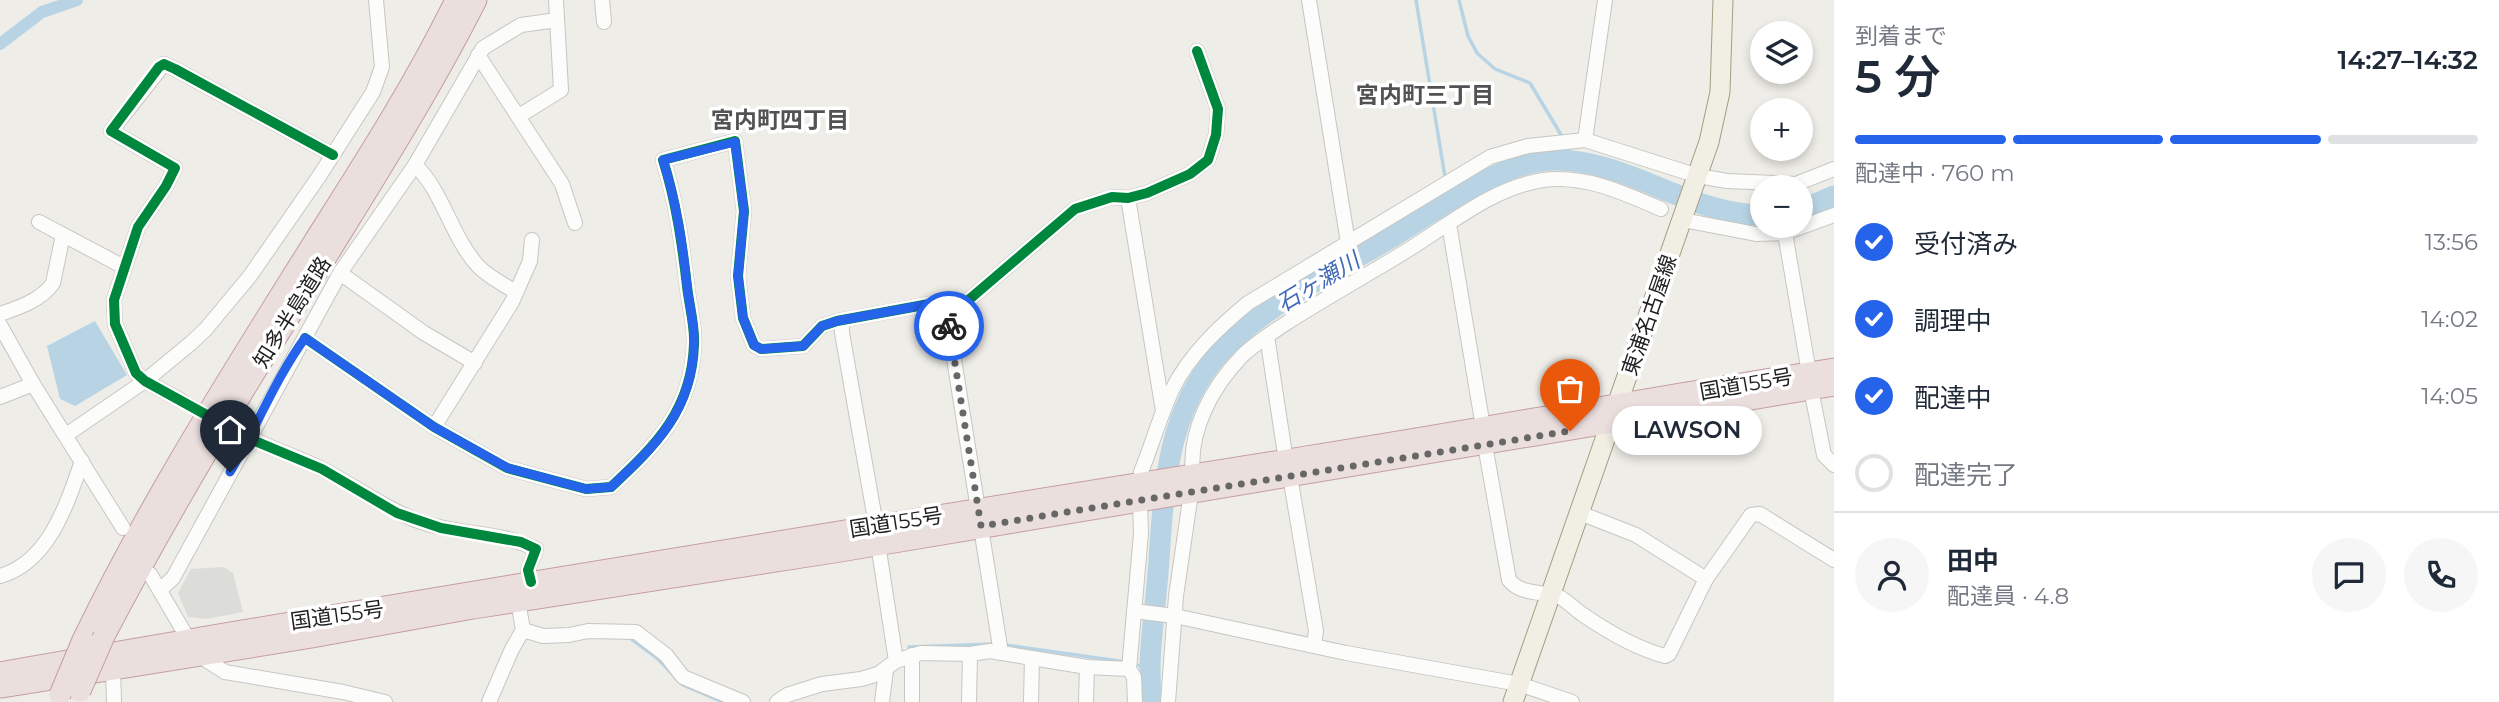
<!DOCTYPE html>
<html lang="ja">
<head>
<meta charset="utf-8">
<style>
  body { margin:0; font-family:Montserrat,"Noto Sans JP",sans-serif; background:#f6f6f7; color:#1f2937; height:100vh; display:flex; flex-direction:column; font-size:26px; white-space:nowrap }
  * { box-sizing:border-box; margin:0 }
  p { font-size:23px; color:#747a83 }
  .icon { flex:none; width:38px; height:38px; fill:none; stroke:currentColor; stroke-width:2; stroke-linecap:round; stroke-linejoin:round }
  .map { position:relative; flex:1; overflow:hidden }
  .side { display:flex; flex-direction:column; background:#fff; width:665px }
  .side>* { flex:none }
  .tools { position:absolute; left:1750px; top:21px; display:grid; gap:14px }
  .tools a { display:grid; place-items:center; width:63px; height:63px; border-radius:50%; background:#fff; box-shadow:0 4px 10px #0003; font-size:35px }
  .pin { position:absolute; display:grid; place-items:center; width:60px; height:60px; color:#fff; margin:-72px -30px; border-radius:50% 50% 50% 0; rotate:-45deg; box-shadow:0 0 7px #0007 }
  .pin .icon { rotate:45deg }
  .courier { position:absolute; display:grid; place-items:center; width:70px; height:70px; margin:-35px; border:5px solid #2563eb; border-radius:50%; background:#fff; color:#222; box-shadow:0 2px 9px #0007 }
  .bubble { position:absolute; height:49px; border-radius:24px; background:#fff; box-shadow:0 4px 10px #0003; font-size:23px; font-weight:600; line-height:49px; text-align:center }
  .head em { font-style:normal; font-weight:600 }
  .head div { display:flex; flex-direction:column-reverse }
  .head { display:flex; align-items:center; justify-content:space-between; height:119px; padding:0 21px }
  h1 { font-size:46px; font-weight:600; line-height:52px }
  .bar { display:grid; grid-template-columns:repeat(4,1fr); gap:10px 7px; align-content:center; height:84px; padding:0 21px }
  .bar i { height:9px; border-radius:5px; background:#e0e1e3 }
  .bar .on { background:#2563eb }
  .bar p { grid-column:span 4 }
  .line { display:flex; align-items:center; gap:18px; padding:0 21px; border-top:2px solid #e0e1e3 }
  .line div { flex:1 }
  .round { display:grid; place-items:center; flex:none; width:74px; height:74px; border-radius:37px; background:#f6f6f7 }
  ol { padding:0 21px; list-style:none }
  li { display:flex; align-items:center; gap:21px; height:77px }
  li p { margin-inline-start:auto }
  li .icon { padding:7px; border-radius:50%; background:#2563eb; color:#fff; stroke-width:4 }
  li:last-child { color:#747a83 }
  li i { width:38px; height:38px; border:4px solid #e0e1e3; border-radius:50% }
  main { display:flex; flex:1; min-height:0 }
  .map>svg:first-child { display:block }
</style>
</head>
<body>
<main>
<div class="map">
<svg width="1834" height="702" viewBox="0 0 1834 702">
  <rect width="100%" height="100%" fill="#eeede7"/>
  <!-- parking -->
  <path fill="#dcdcd9" d="M224,567l9,6 10,39 -36,7 -19,-2 -10,-24 13,-24z"/>
  <!-- water -->
  <path fill="#b8d4e4" d="M95,321l32,54 -52,31 -15,-7 -13,-53z"/>
  <g fill="none" stroke-linecap="round" stroke-linejoin="round">
    <!-- stream -->
    <g stroke="#b8d4e4" stroke-width="3.5">
      <path d="M1416,0l29,177"/>
      <path d="M1459,0l9,36 9,17 18,16 35,14 33,55"/>
      <path d="M1567,145l8,16"/>
      <path d="M1450,188l5,11"/>
      <path d="M630,638l27,20 26,27 40,17"/>
      <path d="M1005,645l121,17"/>
      <path d="M909,647l85,-3"/>
      <path d="M1133,665l17,1"/>
    </g>
    <!-- canal -->
    <path stroke="#b8d4e4" stroke-width="12" d="M0,44l42,-32 35,-12"/>
    <!-- river -->
    <g stroke="#b8d4e4" stroke-width="21">
      <path d="M1801,210l33,-14"/>
      <path d="M1150,702c1,-12 0,-25 0,-37 1,-35 7,-70 9,-106 5,-71 8,-147 59,-204 43,-49 118,-84 174,-118 45,-27 108,-76 162,-77 73,-1 135,55 208,55"/>
    </g>
    <!-- minor-tunnel -->
    <path stroke="#c5c4bf" stroke-width="14" stroke-dasharray="14 7" stroke-linecap="butt" d="M182,401l32,17"/>
    <!-- minor casing -->
    <g stroke="#c6c6c3" stroke-width="16">
      <g id="minor">
        <path d="M602,0l2,22"/>
        <path d="M1309,0l39,243"/>
        <path d="M478,55l84,129 13,39"/>
        <path d="M519,116l42,-26 -5,-90"/>
        <path d="M1585,140l20,-140"/>
        <path d="M415,165c28,26 37,74 64,102 10,10 25,18 37,25"/>
        <path d="M1128,198l35,213"/>
        <path d="M1683,220l73,14 29,-1 49,-18"/>
        <path d="M39,222l85,45"/>
        <path d="M1449,224l34,203"/>
        <path d="M1785,233l24,140"/>
        <path d="M340,273l84,60 51,30"/>
        <path d="M945,303l56,350"/>
        <path d="M0,314c18,-6 42,-14 53,-31l10,-48"/>
        <path d="M842,320v13l34,192"/>
        <path d="M0,325l33,59 90,144"/>
        <path d="M1267,336l19,125"/>
        <path d="M305,338l129,89 73,41 79,21 25,-2c45,-42 81,-77 83,-143 1,-19 -5,-39 -7,-58 -5,-43 -11,-85 -24,-126l72,-19 9,70 -6,65 5,42 11,27 7,4 42,-3 19,-20 15,-5 103,-19 25,1 110,-94 37,-12 16,1 19,-5 43,-19 18,-14 8,-25 2,-26 -21,-58"/>
        <path d="M1811,389l13,66 10,10"/>
        <path d="M0,397l33,-13"/>
        <path d="M182,401l-37,-20 -9,-8 -21,-49 -1,-24 24,-73 28,-41 9,-18 -64,-37 53,-67 11,5 158,86"/>
        <path d="M434,427l78,-125 18,-41 2,-21"/>
        <path d="M234,429c28,17 59,26 88,40 33,17 63,40 99,53 37,13 79,9 115,27l-8,21 3,12"/>
        <path d="M66,435l79,-54 46,-38 14,-13 45,-54 70,-101 53,-83 9,-25 -6,-67"/>
        <path d="M1485,445l24,135c11,14 31,12 46,15 9,2 19,14 27,19 26,18 53,34 83,42l4,-2 37,-75 45,-64 9,-1 74,46"/>
        <path d="M1193,475c-5,-44 19,-88 49,-119 12,-12 28,-22 43,-32 37,-24 75,-45 113,-68 46,-27 92,-68 145,-76 41,-6 81,13 118,29"/>
        <path d="M1290,476l26,155 -2,14"/>
        <path d="M1142,484l-1,-12c11,-27 19,-56 31,-82 17,-35 47,-63 76,-87l242,-146 38,-11 57,-6 113,36 29,5 69,3 38,-15"/>
        <path d="M1580,513l56,22 70,44"/>
        <path d="M878,544l18,117"/>
        <path d="M150,574l47,80 28,18 118,20 42,10"/>
        <path d="M0,576c49,-14 67,-72 82,-115"/>
        <path d="M160,590l13,-12 167,-305 75,-108 68,-117 38,-23 36,-5"/>
        <path d="M1134,611l41,5 171,37 173,31 53,18"/>
        <path d="M523,630l20,6 26,-1 19,-4 48,1 30,23 17,22 60,25"/>
        <path d="M113,670l1,32"/>
        <path d="M489,702l23,-53 11,-19 -5,-29"/>
        <path d="M777,702l10,-7 35,-11 39,-5 17,-5 18,-13 25,-8 49,1 20,-3 97,16 42,2"/>
        <path d="M882,702l4,-32"/>
        <path d="M912,702v-47"/>
        <path d="M969,702l1,-48"/>
        <path d="M1031,702l1,-44"/>
        <path d="M1086,702l1,-35"/>
        <path d="M1135,702l-1,-25 -5,-8 12,-135 -1,-34"/>
        <path d="M1168,702l8,-106 15,-103"/>
      </g>
    </g>
    <!-- major casing -->
    <g stroke="#a49e83" stroke-width="21">
      <path id="major" d="M1513,702l196,-560 11,-50 3,-92"/>
    </g>
    <!-- highway casing -->
    <g stroke="#c69ca2" stroke-width="23">
      <g id="highway">
        <path d="M104,636c62,-119 131,-234 203,-348 58,-95 119,-189 169,-288"/>
        <path d="M83,640c67,-139 150,-268 231,-398 50,-79 101,-158 142,-242"/>
        <path d="M0,673c426,-75 854,-144 1281,-212 185,-29 368,-63 553,-92"/>
        <path d="M2,687l310,-50 161,-29 361,-56 1000,-167"/>
      </g>
    </g>
    <!-- minor -->
    <use href="#minor" stroke="#fcfcfb" stroke-width="14"/>
    <!-- major -->
    <use href="#major" stroke="#f1eee4" stroke-width="19"/>
    <!-- highway -->
    <use href="#highway" stroke="#ebdfde" stroke-width="21"/>
    <!-- highway-bridge casing -->
    <g stroke="#c69ca2" stroke-width="23" stroke-linecap="butt">
      <g id="highway-bridge">
        <path d="M80,691l24,-55"/>
        <path d="M60,695l23,-55"/>
      </g>
    </g>
    <!-- highway-bridge -->
    <use href="#highway-bridge" stroke="#ebdfde" stroke-width="21"/>
    <!-- cycleway casing -->
    <g stroke="#fff" stroke-width="15">
      <g id="cycleway">
        <path d="M333,155l-158,-86 -11,-5 -5,3 -48,64 64,37 -9,18 -28,41 -24,73 1,24 21,49 9,8 105,58 72,30 75,44 44,15 80,14 15,7 -8,21 3,12"/>
        <path d="M305,338l129,89 73,41 79,21 25,-2c45,-42 81,-77 83,-143 1,-19 -5,-39 -7,-58 -5,-43 -11,-85 -24,-126l72,-19 9,70 -6,65 5,42 11,27 7,4 42,-3 19,-20 15,-5 103,-19 25,1 110,-94 37,-12 16,1 19,-5 43,-19 18,-14 8,-25 2,-26 -21,-58"/>
      </g>
    </g>
    <!-- cycleway -->
    <use href="#cycleway" stroke="#00873e" stroke-width="10"/>
  </g>
  <g fill="none" stroke-linecap="round" stroke-linejoin="round">
    <!-- done -->
    <path stroke="#676765" stroke-width="7" stroke-dasharray="0 12.6" d="M949,326l32,200 589,-95"/>
    <!-- route -->
    <path stroke="#2563eb" stroke-width="9" d="M230,472c26,-43 45,-93 75,-134l129,89 74,41 78,21 25,-2c46,-43 81,-76 83,-143 1,-19 -5,-39 -7,-58 -4,-43 -11,-85 -24,-126l72,-18 9,69 -6,65 5,42 11,27 7,4 42,-3 19,-20 15,-5 103,-19 5,1 4,23"/>
  </g>
  <g text-anchor="middle" dominant-baseline="central" stroke-width="7" stroke-linejoin="round" paint-order="stroke">
    <!-- street labels -->
    <g font-size="21" fill="#1f1f1f" stroke="#fff">
      <text transform="translate(292 312) rotate(-58)">知多半島道路</text>
      <text transform="translate(1649 315) rotate(-71)">東浦名古屋線</text>
      <text transform="translate(1746 384) rotate(-10)">国道155号</text>
      <text transform="translate(896 522) rotate(-9)">国道155号</text>
      <text transform="translate(337 615) rotate(-8)">国道155号</text>
    </g>
    <!-- neighbourhood labels -->
    <g font-size="23" font-weight="bold" fill="#525252" stroke="#fff">
      <text x="1425" y="95">宮内町三丁目</text>
      <text x="780" y="120">宮内町四丁目</text>
    </g>
    <!-- water labels -->
    <g font-size="23" font-style="italic" fill="#426bb7" stroke="#fff">
      <text transform="translate(1318 282) rotate(-31)">石ヶ瀬川</text>
    </g>
  </g>
</svg>
<div class="tools">
<a><svg class="icon" aria-label="layers" viewBox="0 0 24 24"><path d="M12 4l9 5-9 5-9-5zM3 14l9 5 9-5"/></svg></a>
<a>+</a>
<a>−</a>
</div>
<div class="pin" style="left:1570px;top:431px;background:#ea580c"><svg class="icon" aria-label="bag" viewBox="0 0 24 24"><path d="M5 8h14l-1 12H6zM9 8a3 3 0 0 1 6 0"/></svg></div>
<div class="pin" style="left:230px;top:472px;background:#1f2937"><svg class="icon" aria-label="home" viewBox="0 0 24 24"><path d="M3 11l9-7 9 7M6 9v11h12V9"/></svg></div>
<div class="courier" style="left:949px;top:326px"><svg class="icon" aria-label="bike" viewBox="0 0 24 24"><circle cx="6" cy="16" r="4"/><circle cx="18" cy="16" r="4"/><path d="M6 16l4-8h5l3 8M10 8l3 8H6M13 5h3"/></svg></div>
<div class="bubble" style="left:1612px;top:406px;width:150px">LAWSON</div>
</div>
<section class="side">
<div class="head"><div><h1>5 分</h1><p>到着まで</p></div><em>14:27–14:32</em></div>
<div class="bar"><i class="on"></i><i class="on"></i><i class="on"></i><i></i><p>配達中 · 760 m</p></div>
<ol>
<li><svg class="icon" aria-label="check" viewBox="0 0 24 24"><path d="M5 12l5 5 9-10"/></svg>受付済み<p>13:56</p></li>
<li><svg class="icon" aria-label="check" viewBox="0 0 24 24"><path d="M5 12l5 5 9-10"/></svg>調理中<p>14:02</p></li>
<li><svg class="icon" aria-label="check" viewBox="0 0 24 24"><path d="M5 12l5 5 9-10"/></svg>配達中<p>14:05</p></li>
<li><i></i>配達完了</li>
</ol>
<div class="line" style="height:126px"><a class="round"><svg class="icon" aria-label="person" viewBox="0 0 24 24"><circle cx="12" cy="8" r="4"/><path d="M4 21q1-7 8-7t8 7"/></svg></a><div><b>田中</b><p>配達員 · 4.8</p></div><a class="round"><svg class="icon" aria-label="chat" viewBox="0 0 24 24"><path d="M4 5h16v11H9l-5 4z"/></svg></a><a class="round"><svg class="icon" aria-label="phone" viewBox="0 0 24 24"><path d="M5 4h4l2 5-3 2q2 4 5 5l2-3 5 2v4C11 20 4 13 5 4z"/></svg></a></div>
</section>
</main>
</body>
</html>
